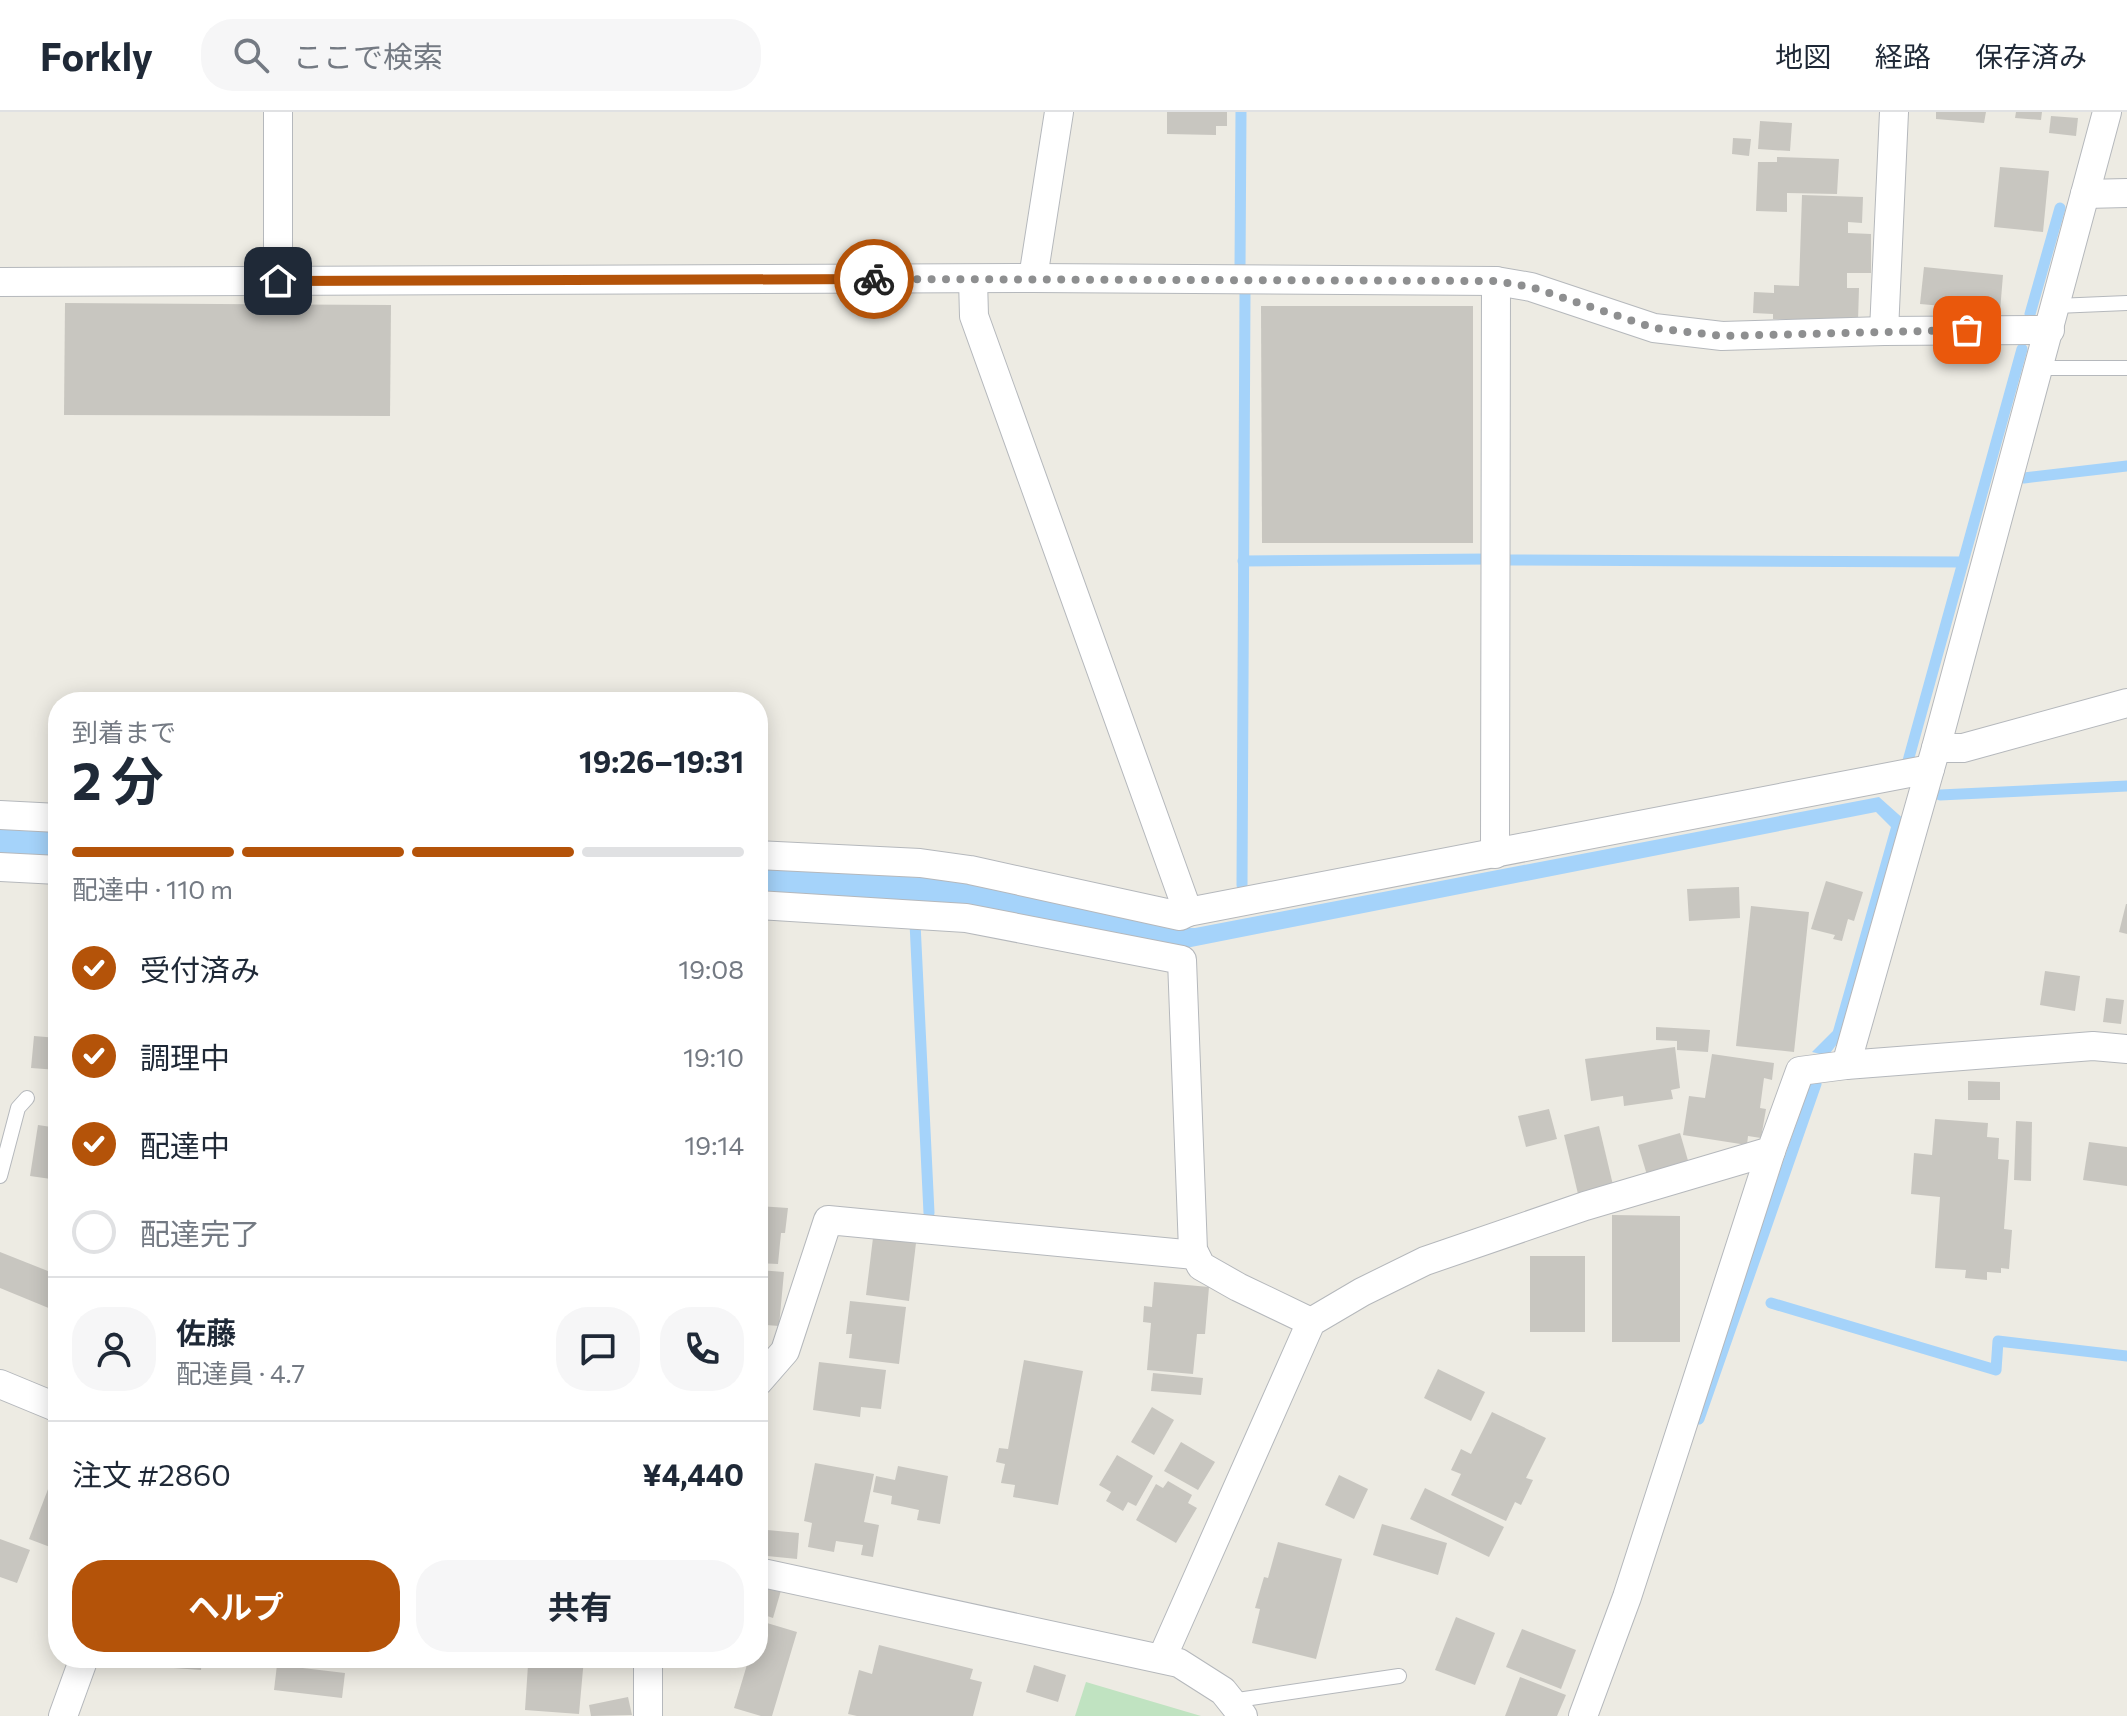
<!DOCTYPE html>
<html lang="ja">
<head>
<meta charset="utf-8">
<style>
  body { margin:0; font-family:Commissioner,"Noto Sans JP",sans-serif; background:#f6f6f7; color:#1f2937; height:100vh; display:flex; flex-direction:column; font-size:30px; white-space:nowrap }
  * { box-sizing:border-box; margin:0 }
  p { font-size:26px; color:#747a83 }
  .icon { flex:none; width:44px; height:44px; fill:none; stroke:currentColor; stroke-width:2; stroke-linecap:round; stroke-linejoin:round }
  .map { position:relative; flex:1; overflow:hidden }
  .drawer { position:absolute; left:48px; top:580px; width:720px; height:976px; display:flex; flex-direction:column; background:#fff; border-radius:32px; box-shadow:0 4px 20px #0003 }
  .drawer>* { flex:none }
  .pin { position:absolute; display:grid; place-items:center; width:68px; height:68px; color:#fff; margin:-34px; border-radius:16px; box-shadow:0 4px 12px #0006 }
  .courier { position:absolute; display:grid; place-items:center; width:80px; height:80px; margin:-40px; border:6px solid #b45309; border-radius:50%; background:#fff; color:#222; box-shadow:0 2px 10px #0007 }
  .head em { font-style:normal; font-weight:700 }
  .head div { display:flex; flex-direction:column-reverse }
  .head { display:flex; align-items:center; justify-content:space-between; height:136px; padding:0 24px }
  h1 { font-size:52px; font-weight:700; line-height:60px }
  .bar { display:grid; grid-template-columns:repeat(4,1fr); gap:12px 8px; align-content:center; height:96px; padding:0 24px }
  .bar i { height:10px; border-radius:6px; background:#e0e1e3 }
  .bar .active { background:#b45309 }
  .bar p { grid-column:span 4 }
  .line { display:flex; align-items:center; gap:20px; padding:0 24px; border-top:2px solid #e0e1e3 }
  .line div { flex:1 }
  .round { display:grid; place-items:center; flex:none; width:84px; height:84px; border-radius:32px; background:#f6f6f7 }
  ol { padding:0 24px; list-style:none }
  li { display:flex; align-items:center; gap:24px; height:88px }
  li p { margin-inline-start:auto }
  li .icon { padding:8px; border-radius:50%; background:#b45309; color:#fff; stroke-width:4 }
  li:last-child { color:#747a83 }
  li i { width:44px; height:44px; border:4px solid #e0e1e3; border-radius:50% }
  .action { display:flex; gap:16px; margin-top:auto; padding:16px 24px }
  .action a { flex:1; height:92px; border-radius:32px; background:#b45309; color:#fff; font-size:32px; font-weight:700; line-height:92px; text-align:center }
  .action a+a { background:#f6f6f7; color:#1f2937 }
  header { display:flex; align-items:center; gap:48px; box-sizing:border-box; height:112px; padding:0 40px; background:#fff; border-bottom:2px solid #e0e1e3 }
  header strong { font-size:38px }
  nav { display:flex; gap:44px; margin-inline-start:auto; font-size:28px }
  .search { width:560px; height:72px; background:#f6f6f7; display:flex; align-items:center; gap:20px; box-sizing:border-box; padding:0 28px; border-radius:32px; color:#747a83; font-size:30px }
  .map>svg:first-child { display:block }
</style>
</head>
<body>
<header>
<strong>Forkly</strong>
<div class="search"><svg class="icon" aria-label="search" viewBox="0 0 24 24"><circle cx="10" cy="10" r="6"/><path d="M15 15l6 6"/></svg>ここで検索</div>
<nav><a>地図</a><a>経路</a><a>保存済み</a></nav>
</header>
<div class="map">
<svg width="2127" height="1604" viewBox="0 0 2127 1604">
  <rect width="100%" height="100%" fill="#edebe3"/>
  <!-- green -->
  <path fill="#c0e3c1" d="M1086,1570l115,34h-126z"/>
  <!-- water -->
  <g fill="#a5d3fa">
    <path d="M1879,685l28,25 -65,215 -14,19 -16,-4 21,-21 58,-204 -15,-15 -700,138 -418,-54v-27l208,11 203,48h26z"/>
    <path d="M0,715l58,4v28l-58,-3z"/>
  </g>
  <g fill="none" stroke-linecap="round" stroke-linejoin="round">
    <!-- stream -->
    <g stroke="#a5d3fa" stroke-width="11">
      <path d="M1240,156l1,-156"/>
      <path d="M2030,202l30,-106"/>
      <path d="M2024,366l103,-12"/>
      <path d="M1504,448l459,2"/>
      <path d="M1243,449l245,-2"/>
      <path d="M1908,649l114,-412"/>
      <path d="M1940,683l187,-9"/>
      <path d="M1242,773l3,-592"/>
      <path d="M915,811l14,290"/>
      <path d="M1771,1191l225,67 2,-29 129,15"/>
      <path d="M1699,1307l117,-335"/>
    </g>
  </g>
  <!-- building -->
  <g fill="#c8c6c0">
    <path d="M1167,0h60v14h-11v9l-49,-1z"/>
    <path d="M1936,0h50l-2,11 -48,-4z"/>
    <path d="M2016,0h26l-1,8 -26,-2z"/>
    <path d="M2051,4l27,2 -2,18 -27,-3z"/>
    <path d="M1760,9l32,2 -2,28 -32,-2z"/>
    <path d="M1733,26l18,1 -2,17 -17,-2z"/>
    <path d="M1777,45l62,2 -2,35 -50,-1v19l-31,-1 2,-49h19z"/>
    <path d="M2000,55l49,4 -6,61 -49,-5z"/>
    <path d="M1802,83l61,2 -1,26 -14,-1v11l23,1v39h-24v15h12l-1,33 -85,-2v-5l-20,-1 1,-21 20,1v-8l25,1z"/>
    <path d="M1924,155l79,8 -3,36 -80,-7z"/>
    <path d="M65,191l326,2 -1,111 -326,-1z"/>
    <path d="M1261,194h212v237h-211z"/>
    <path d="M1826,769l37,11 -9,29 -6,-2 -6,22 -9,-2 2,-4 -24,-6z"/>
    <path d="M1739,775l1,31 -51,3 -2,-32z"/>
    <path d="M2126,792h1v30l-8,-2z"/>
    <path d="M1751,794l58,6 -15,140 -58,-6z"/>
    <path d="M2045,859l35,5 -5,35 -35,-6z"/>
    <path d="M2106,886l18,2 -3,24 -18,-2z"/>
    <path d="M1656,915l54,3 -2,22 -31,-2v-9l-21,-1z"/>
    <path d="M34,924l24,2v32l-27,-2z"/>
    <path d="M1675,935l5,41 -9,2 2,9 -49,7 -1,-10 -32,5 -6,-42z"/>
    <path d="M1712,942l62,9 -2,17 -8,-2 -4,30 6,1 -5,29 -13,-2 -1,9 -64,-10 6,-39 16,2z"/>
    <path d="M1968,969l32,1v18h-32z"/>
    <path d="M1549,997l8,30 -31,8 -8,-31z"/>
    <path d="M1935,1007l53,4 -1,14 12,1 -1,21 11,1 -5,69 8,1 -3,39 -8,-1v5l-14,-1v8l-22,-2 1,-8 -31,-2 5,-71 -29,-3 3,-41 18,2z"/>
    <path d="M2016,1009l16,1 -1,59 -17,-1z"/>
    <path d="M38,1013l20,3v52l-28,-4z"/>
    <path d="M1599,1014l14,59 -35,9 -14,-59z"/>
    <path d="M1680,1021l9,31 -42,11 -9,-30z"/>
    <path d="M2089,1030l38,5v39l-44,-6z"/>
    <path d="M758,1094l30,2 -3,25h-4l-3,31 -20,-1z"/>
    <path d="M1612,1103l68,1v126h-68z"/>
    <path d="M873,1126l43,5 -7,58 -43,-6z"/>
    <path d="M0,1140l58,23v16l-7,18 -51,-21z"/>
    <rect x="1530" y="1144" width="55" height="76"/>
    <path d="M758,1158l26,2 -5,54 -13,-1 -1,11h-7z"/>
    <path d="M1154,1170l55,5 -4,47h-8l-4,40 -46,-4 4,-47 -8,-1 1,-16 8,1z"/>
    <path d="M850,1189l56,6 -7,57 -50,-6 3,-24h-6z"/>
    <path d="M1024,1248l59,11 -25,134 -45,-8 2,-12 -14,-2 4,-19 -9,-2 3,-14 9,1z"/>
    <path d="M819,1250l67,8 -5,39 -20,-2 -1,10 -47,-7z"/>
    <path d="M1438,1257l47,23 -14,29 -47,-23z"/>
    <path d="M1153,1261l50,5 -2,17 -50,-4z"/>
    <path d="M1152,1295l22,13 -20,35 -23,-13z"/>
    <path d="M1492,1300l54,26 -20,40 7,2 -12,25 -6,-3 -9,19 -55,-26 10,-21 -10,-4 10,-21 10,5z"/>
    <path d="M1181,1330l34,20 -17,28 -34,-19z"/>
    <path d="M1117,1343l36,21 -17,30 -8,-4 -5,9 -17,-10 5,-9 -12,-7z"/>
    <path d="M58,1351v87l-29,-11z"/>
    <path d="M815,1351l59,11 -10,48 15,3 -6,32 -12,-2 2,-10 -27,-4 -2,11 -26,-5 4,-24 -8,-2z"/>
    <path d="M898,1354l50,10 -8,48 -23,-4 2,-10 -28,-6 1,-8 -19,-4 3,-16 19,4z"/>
    <path d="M1339,1363l29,14 -14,30 -29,-14z"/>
    <path d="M1168,1369l24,14 -4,8 9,5 -21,35 -40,-23 20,-36 7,4z"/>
    <path d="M1425,1376l79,39 -15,30 -79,-38z"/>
    <path d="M1382,1412l65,19 -9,32 -65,-20z"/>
    <path d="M758,1417l41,4 -2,26 -39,-4z"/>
    <path d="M0,1427l30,11 -13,33 -17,-6z"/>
    <path d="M1278,1430l64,17 -26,100 -64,-16 8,-34 -5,-1 9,-31 4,1z"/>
    <path d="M758,1468l24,7 -9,31 -15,-5z"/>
    <path d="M1456,1505l39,16 -20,52 -40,-15z"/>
    <path d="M760,1509l37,11 -25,84h-11l-27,-8 15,-50h9z"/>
    <path d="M1522,1517l54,21 -15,39 -55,-22z"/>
    <path d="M879,1533l94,24 -3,10 12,3 -9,34h-116l-9,-2 11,-44 13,4z"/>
    <path d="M134,1546h68l-1,12 -68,-5z"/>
    <path d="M305,1546h42l-1,8z"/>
    <path d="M537,1546h47l-5,56 -54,-4 3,-45 8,2z"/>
    <path d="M277,1553l68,8 -3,25 -68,-8z"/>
    <path d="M1034,1553l32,10 -8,27 -32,-10z"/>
    <path d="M1520,1565l46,18 -9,21h-52z"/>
    <path d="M628,1585l4,18 -41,1 -2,-11z"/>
  </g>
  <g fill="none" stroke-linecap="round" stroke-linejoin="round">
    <!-- lane casing -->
    <g stroke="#b5b8bc" stroke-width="16">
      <g id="lane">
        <path d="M2056,194l71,-3"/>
        <path d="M2039,256h88"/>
        <path d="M0,1064l18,-68 9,-10"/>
        <path d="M1231,1589l168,-25"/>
      </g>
    </g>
    <!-- street casing -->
    <g stroke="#b5b8bc" stroke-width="30">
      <g id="street">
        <path d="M278,0v169"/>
        <path d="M2085,82l42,-1"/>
        <path d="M1033,166l26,-166"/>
        <path d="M973,167l1,37 214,596 742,-143 6,-21h27l164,-45"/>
        <path d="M0,170l1033,-4 463,3 35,6 123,41 68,8 162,-5 166,-1"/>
        <path d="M1884,219l10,-219"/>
        <path d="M1936,636l171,-636"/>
        <path d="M0,703l58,3"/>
        <path d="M1495,742l1,-573"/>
        <path d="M758,743l162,8 50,7 210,46 8,-4"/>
        <path d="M0,755l58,3"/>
        <path d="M758,793l208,13 216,42 11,290 8,16 37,21 73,35"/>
        <path d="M1846,953l84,-296"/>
        <path d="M758,1270l27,-31 43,-131 367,35"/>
        <path d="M0,1272l58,24"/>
        <path d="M758,1460l421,91 44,28 20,25"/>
        <path d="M648,1546v58"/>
        <path d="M1162,1546l149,-336 51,-30 63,-31 160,-55 186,-55 29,-80 46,-6 247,-19 34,3"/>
        <path d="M63,1604l21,-58"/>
        <path d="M1583,1604l44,-119 144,-446"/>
      </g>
    </g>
    <!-- lane -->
    <use href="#lane" stroke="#fff" stroke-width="14"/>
    <!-- street -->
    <use href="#street" stroke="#fff" stroke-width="28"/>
  </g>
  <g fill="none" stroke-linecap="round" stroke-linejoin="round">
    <!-- done -->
    <path stroke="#8e8f90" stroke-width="8" stroke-dasharray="0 14.4" d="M874,167l622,2 35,6 123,41 68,8 245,-6"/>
    <!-- route -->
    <path stroke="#b45309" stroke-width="10" d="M278,169l596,-2"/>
  </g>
</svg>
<div class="pin" style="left:1967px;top:218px;background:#ea580c"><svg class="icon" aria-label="bag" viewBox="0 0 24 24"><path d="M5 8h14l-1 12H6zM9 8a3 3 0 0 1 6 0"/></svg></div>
<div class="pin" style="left:278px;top:169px;background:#1f2937"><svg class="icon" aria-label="home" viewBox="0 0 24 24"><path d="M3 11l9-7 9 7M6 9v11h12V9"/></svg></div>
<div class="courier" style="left:874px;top:167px"><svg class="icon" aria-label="bike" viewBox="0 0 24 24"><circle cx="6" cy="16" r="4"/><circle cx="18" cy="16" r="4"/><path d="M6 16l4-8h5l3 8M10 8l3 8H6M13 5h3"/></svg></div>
<section class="drawer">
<div class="head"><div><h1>2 分</h1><p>到着まで</p></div><em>19:26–19:31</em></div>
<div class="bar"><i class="active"></i><i class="active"></i><i class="active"></i><i></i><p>配達中 · 110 m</p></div>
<ol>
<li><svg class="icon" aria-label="check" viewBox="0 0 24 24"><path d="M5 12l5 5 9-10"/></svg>受付済み<p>19:08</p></li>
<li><svg class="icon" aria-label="check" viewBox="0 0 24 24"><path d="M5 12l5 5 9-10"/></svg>調理中<p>19:10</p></li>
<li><svg class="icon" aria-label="check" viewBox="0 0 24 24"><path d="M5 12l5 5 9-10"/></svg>配達中<p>19:14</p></li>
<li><i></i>配達完了</li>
</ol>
<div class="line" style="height:144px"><a class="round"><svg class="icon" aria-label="person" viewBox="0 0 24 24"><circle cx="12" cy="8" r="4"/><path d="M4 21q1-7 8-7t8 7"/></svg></a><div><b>佐藤</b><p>配達員 · 4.7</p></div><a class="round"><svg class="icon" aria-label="chat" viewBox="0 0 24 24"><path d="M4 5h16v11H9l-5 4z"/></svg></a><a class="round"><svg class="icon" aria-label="phone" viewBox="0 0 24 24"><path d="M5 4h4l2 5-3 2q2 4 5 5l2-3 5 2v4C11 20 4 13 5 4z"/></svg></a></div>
<div class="line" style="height:104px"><div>注文 #2860</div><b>¥4,440</b></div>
<div class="action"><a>ヘルプ</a><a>共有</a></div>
</section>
</div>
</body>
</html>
